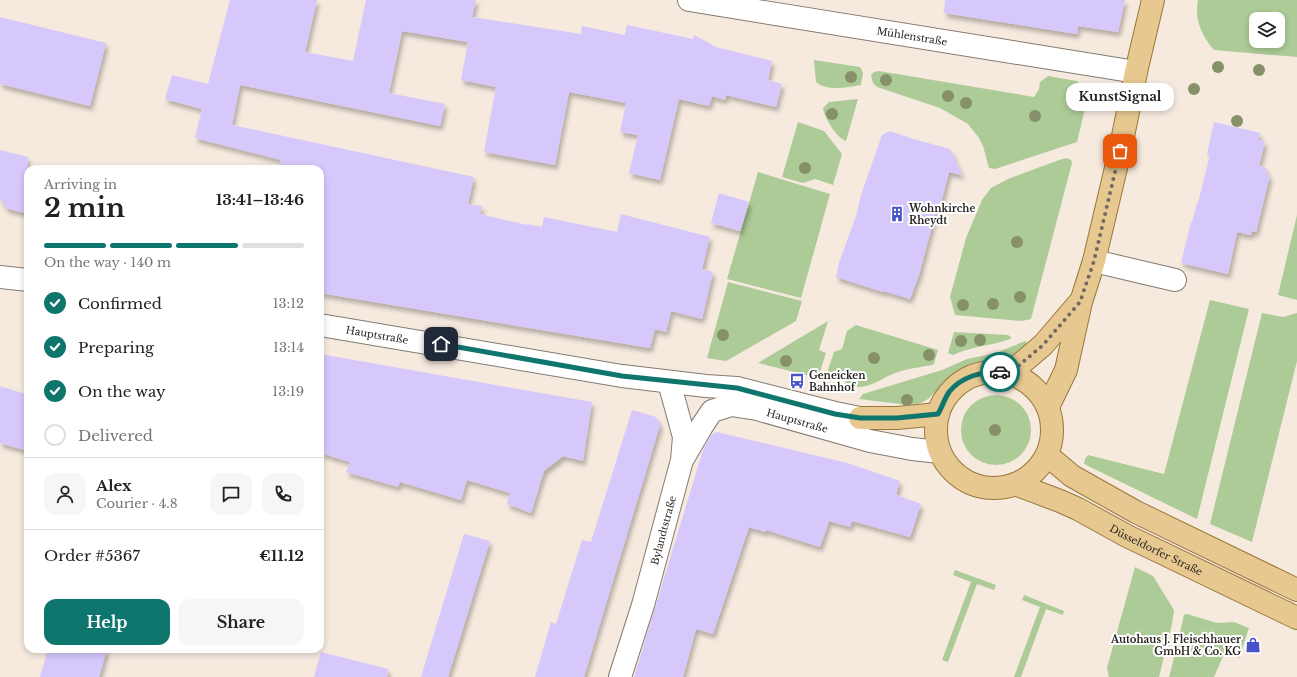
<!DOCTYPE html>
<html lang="en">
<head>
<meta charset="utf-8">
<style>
  body { margin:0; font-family:"Libre Baskerville",serif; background:#f6f6f6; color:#222; height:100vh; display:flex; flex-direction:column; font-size:15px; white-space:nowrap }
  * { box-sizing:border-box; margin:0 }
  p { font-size:13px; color:#767676 }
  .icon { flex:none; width:22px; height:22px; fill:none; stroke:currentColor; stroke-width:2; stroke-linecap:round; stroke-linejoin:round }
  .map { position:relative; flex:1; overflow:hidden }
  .details { position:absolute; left:24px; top:165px; width:300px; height:488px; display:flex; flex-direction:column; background:#fff; border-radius:12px; box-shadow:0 2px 6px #0003 }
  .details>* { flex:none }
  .buttons { position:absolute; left:1249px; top:12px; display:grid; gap:8px }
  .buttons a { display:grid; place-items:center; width:36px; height:36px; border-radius:8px; background:#fff; box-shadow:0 2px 6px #0003; font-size:20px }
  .pin { position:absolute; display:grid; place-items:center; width:34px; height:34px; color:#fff; margin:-17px; border-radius:8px; box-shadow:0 2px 6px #0006 }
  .courier { position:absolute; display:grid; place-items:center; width:40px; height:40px; margin:-20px; border:3px solid #0f766e; border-radius:50%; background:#fff; color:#222; box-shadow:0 1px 5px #0007 }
  .bubble { position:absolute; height:28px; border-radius:12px; background:#fff; box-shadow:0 2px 6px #0003; font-size:13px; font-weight:700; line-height:28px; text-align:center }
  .head em { font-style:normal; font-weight:700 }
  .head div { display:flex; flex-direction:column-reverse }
  .head { display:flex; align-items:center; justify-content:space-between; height:68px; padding:0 20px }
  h1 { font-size:26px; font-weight:700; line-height:30px }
  .bar { display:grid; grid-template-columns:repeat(4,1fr); gap:6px 4px; align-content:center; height:48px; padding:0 20px }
  .bar i { height:5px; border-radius:3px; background:#e0e0e0 }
  .bar .selected { background:#0f766e }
  .bar p { grid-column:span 4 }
  .line { display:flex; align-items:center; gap:10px; padding:0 20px; border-top:1px solid #e0e0e0 }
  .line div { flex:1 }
  .round { display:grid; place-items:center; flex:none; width:42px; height:42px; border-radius:12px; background:#f6f6f6 }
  ol { padding:0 20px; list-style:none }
  li { display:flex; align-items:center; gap:12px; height:44px }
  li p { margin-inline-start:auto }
  li .icon { padding:4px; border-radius:50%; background:#0f766e; color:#fff; stroke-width:4 }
  li:last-child { color:#767676 }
  li i { width:22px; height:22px; border:2px solid #e0e0e0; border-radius:50% }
  .cta { display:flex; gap:8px; margin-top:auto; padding:8px 20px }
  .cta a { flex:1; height:46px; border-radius:12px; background:#0f766e; color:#fff; font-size:16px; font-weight:700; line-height:46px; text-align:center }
  .cta a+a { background:#f6f6f6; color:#222 }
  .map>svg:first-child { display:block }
</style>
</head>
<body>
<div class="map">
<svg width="1297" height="677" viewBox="0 0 1297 677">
  <defs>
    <filter id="shadow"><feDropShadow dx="2.5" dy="4.5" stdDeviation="2" flood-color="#0004"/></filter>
  </defs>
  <rect width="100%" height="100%" fill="#f6eadf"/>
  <!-- green -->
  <g fill="#accb96" fill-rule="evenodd">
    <path d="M1198,0h99v57l-83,-7c-12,-14 -20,-31 -16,-50zM1256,19h22v22h-22z"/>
    <path d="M814,60l46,7 3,6 -2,12c-14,2 -33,7 -45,-3z"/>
    <path d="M879,71l155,26 5,-8 1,-7 8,-6 29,5 4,4 4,7 2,8 -10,42 -82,27 -6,-1 -6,-22 -4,-8 -11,-14 -28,-16 -63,-21 -4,-4 -2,-8 3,-3z"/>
    <path d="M858,99l-12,42c-10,-3 -22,-24 -23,-33l6,-6z"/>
    <path d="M798,122l26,9 18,23 -9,31 -18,-6 -12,4 -21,-6z"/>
    <path d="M1067,158l4,2 1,3 -41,156 -9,2 -67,-6 -5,-18 16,-59 16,-38 9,-12 17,-9 51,-19z"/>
    <path d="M758,172l72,22 -29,104 -74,-19z"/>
    <path d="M1297,215v85l-19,-5z"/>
    <path d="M728,282l74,19 -6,20 -70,40 -19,-3z"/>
    <path d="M1210,300l39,9 -52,210 -113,-55 1,-5 3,-4 76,19z"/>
    <path d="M1262,313l21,4 14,-4v48l-45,181 -42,-18z"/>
    <path d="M828,321l-9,29 7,3 -8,25 -60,-15z"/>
    <path d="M856,325l82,25 -4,14 -2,1c-10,2 -21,3 -31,6 -23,7 -29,20 -56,15l1,-7 -19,-6 7,-21 8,-3 5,-18z"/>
    <path d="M954,332l54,3 3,2 -1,2c-19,7 -38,7 -57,16l-5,-2z"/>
    <path d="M1025,341l3,3 1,3 -19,12 -29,5 -16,4 -13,8 -24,23 -7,4 -13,2 -49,-6 4,-5 79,-24 25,-11 29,-6z"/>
    <circle cx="996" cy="430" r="35"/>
    <path d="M1135,567l18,9 21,34 -2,14 -13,53h-50l-2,-9z"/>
    <path d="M955,570l41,15 -2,5 -17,-6 -29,78 -6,-2 29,-78 -18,-7z"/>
    <path d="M1024,595l40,16 -1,4 -17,-6 -25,68h-7l26,-70 -18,-7z"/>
    <path d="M1187,614l30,9 17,-1 15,6 -10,30 -14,-6 -11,25h-45l7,-27 8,-35z"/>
  </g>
  <!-- building -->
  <g fill="#d6c8fb" filter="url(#shadow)">
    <path d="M230,0h87l-12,52 48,9 13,-61h110l-4,17 109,17 1,-8 43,9 2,-10 66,14 1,-4 22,12 56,14 -4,19 14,4 -6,23 -50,-12 -1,5 -13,-4 -3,10 -30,-7 -19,81 -31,-7 9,-38 -18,-3 6,-29 -57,-11 -14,73 -71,-13 12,-65 -35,-7 7,-38 -66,-11 -13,62 56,11 -5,22 -200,-41 -8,40 242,52 -6,27 14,2 -2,8 47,11v-1l15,3 2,-10 73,15 4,-18 89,23 -8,32 11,3 -11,47 -31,-8 -5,21 -11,-3 -5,19 -330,-55v-124h-41l2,-9 -86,-22 7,-29 -37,-10 7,-24 36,9z"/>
    <path d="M945,0h180l-7,32 -40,-6 -1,8 -133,-21z"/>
    <path d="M0,17l106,26 -16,63 -90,-22z"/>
    <path d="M1214,122l46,11 -2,7 7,1 -6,25 8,2 -1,6 4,1 -14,57 -4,-1 -1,4 -14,-3 -9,42 -47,-11 10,-41h1l5,-19h1l12,-48 -3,-1z"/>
    <path d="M890,131l23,8 37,10 12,26 -13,-3 -8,31 -1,-1 -5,13 -16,60 -9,24 -26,-8 -1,1 -47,-15 3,-14 18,-50 4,-18 21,-60z"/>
    <path d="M0,150l28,7v57l-22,-6 -6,-10z"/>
    <path d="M719,193l30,9 -9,29 -29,-8z"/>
    <path d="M320,354l272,48 -9,59 -20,-5 -19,15 -13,42 -24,-9 3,-11 -43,-13 -6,20 -61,-18 -2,5 -52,-15 4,-10 -30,-9z"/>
    <path d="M0,386l28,9v56l-28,-8z"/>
    <path d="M632,410l24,7 4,8 -76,252h-49l16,-55 5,2 26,-84 9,2z"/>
    <path d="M717,432l130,31 53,18 -4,14 25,9 -11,33 -58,-16 -2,6 -21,-6 -9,26 -54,-17 -1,2 -16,-5 -36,107 -17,-5 -13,48h-49l69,-227 8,-15z"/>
    <path d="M464,534l26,7 -42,136h-27z"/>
    <path d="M48,649h59l-8,28h-59z"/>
    <path d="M321,652l67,17 -1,8h-73z"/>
  </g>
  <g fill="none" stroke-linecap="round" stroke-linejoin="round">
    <!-- minor casing -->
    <g stroke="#857a70" stroke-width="24">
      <g id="minor">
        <path id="s1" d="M689,0l447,72"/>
        <path d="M1094,261l81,19"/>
        <path d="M0,277l28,3"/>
        <path id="s2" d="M320,325l302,51 84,10 31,2 98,25 25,5"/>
        <path id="s3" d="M684,457l18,-31 10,-15 19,-6 26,4 113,32 42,8 28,3"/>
        <path id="s4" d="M620,677l23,-72 39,-145 2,-23 -15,-55"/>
      </g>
    </g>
    <!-- major casing -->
    <g stroke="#997739" stroke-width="24">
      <g id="major">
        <circle cx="994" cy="430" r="58"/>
        <path d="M1010,373l33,-28 36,-42"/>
        <path d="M1048,407l18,-37 15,-68 13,-41 26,-110 16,-79 17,-72"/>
        <path d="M860,418h37l41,-4"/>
        <path d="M1047,455l25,21 64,36 161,78"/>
        <path id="s5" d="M1015,484l45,17 18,8 49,27 170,82"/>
      </g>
    </g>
    <!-- minor -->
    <use href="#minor" stroke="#fff" stroke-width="22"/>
    <!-- major -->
    <use href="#major" stroke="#e6c890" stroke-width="22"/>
  </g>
  <!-- trees -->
  <g fill="#869169">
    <circle cx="1218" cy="67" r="6"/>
    <circle cx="1259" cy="70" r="6"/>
    <circle cx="851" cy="77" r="6"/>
    <circle cx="886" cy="80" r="6"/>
    <circle cx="1194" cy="89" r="6"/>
    <circle cx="948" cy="96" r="6"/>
    <circle cx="966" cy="103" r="6"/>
    <circle cx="832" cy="114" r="6"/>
    <circle cx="1035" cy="116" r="6"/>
    <circle cx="1237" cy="121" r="6"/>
    <circle cx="805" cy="168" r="6"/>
    <circle cx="1017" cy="242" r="6"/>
    <circle cx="1020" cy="297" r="6"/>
    <circle cx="993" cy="304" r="6"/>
    <circle cx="963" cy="305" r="6"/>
    <circle cx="723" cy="335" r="6"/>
    <circle cx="980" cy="340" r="6"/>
    <circle cx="961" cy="341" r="6"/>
    <circle cx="929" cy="355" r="6"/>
    <circle cx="874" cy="358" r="6"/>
    <circle cx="786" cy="361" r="6"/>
    <circle cx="907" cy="400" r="6"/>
    <circle cx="995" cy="430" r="6"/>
  </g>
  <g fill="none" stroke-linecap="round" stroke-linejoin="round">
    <!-- done -->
    <path stroke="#716963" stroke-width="4" stroke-dasharray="0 7.2" d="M1000,372l10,1 33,-28 37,-43 14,-41 26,-110"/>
    <!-- route -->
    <path stroke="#0f766e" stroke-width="5" d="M441,344l181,32 115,12 98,26 25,4h37l41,-4c4,-7 7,-16 11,-22 12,-15 33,-21 51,-20"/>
  </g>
  <!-- icons -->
  <defs>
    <g id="building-bare" transform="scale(1.2)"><path d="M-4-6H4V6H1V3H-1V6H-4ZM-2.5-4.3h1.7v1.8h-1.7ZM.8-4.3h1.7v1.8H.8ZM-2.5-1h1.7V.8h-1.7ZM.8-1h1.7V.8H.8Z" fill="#4753c8" stroke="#fff" stroke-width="2.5" paint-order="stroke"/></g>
    <g id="bus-bare" transform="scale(1.2)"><path d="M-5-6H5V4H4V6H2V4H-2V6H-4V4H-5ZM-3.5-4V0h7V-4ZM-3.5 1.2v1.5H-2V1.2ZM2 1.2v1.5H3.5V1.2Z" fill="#4753c8" stroke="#fff" stroke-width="2.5" paint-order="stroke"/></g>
    <g id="shop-bare" transform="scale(1.2)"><path d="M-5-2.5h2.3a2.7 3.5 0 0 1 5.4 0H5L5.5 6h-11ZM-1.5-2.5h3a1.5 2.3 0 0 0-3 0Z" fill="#4753c8" stroke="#fff" stroke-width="2.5" paint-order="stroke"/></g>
  </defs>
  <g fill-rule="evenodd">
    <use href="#building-bare" x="897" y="214"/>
    <use href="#bus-bare" x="797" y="381"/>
    <use href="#shop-bare" x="1253" y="645"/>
  </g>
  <g text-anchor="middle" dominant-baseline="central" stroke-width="4" stroke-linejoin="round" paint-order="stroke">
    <!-- street labels -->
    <g font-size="10" fill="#292420" stroke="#fff">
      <text stroke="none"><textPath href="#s1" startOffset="226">Mühlenstraße</textPath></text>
      <text stroke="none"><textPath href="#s2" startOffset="58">Hauptstraße</textPath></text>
      <text stroke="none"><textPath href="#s3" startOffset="142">Hauptstraße</textPath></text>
      <text stroke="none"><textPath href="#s4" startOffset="153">Bylandtstraße</textPath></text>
      <text stroke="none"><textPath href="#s5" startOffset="156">Düsseldorfer Straße</textPath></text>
    </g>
    <!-- poi labels -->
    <g font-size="10" font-weight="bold" fill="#292420" stroke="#fff" text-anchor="start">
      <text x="909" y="208">Wohnkirche<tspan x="909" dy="12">Rheydt</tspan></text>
      <text x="809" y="375">Geneicken<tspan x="809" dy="12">Bahnhof</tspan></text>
      <text x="1241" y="639" text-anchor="end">Autohaus J. Fleischhauer<tspan x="1241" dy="12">GmbH &amp; Co. KG</tspan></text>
    </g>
  </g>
</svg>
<div class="buttons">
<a><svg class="icon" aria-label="layers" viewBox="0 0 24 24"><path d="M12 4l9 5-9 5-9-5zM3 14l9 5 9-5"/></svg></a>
</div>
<div class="pin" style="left:1120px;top:151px;background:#ea580c"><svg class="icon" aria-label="bag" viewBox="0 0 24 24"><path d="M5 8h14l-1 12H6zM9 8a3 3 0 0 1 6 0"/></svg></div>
<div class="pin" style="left:441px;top:344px;background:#1f2937"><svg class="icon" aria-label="home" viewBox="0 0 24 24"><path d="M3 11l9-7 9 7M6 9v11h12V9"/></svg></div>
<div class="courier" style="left:1000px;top:372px"><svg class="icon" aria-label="car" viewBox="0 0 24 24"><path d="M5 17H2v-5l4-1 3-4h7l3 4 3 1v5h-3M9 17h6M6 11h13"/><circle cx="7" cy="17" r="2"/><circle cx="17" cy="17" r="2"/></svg></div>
<div class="bubble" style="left:1066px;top:83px;width:108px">KunstSignal</div>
<section class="details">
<div class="head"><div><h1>2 min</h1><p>Arriving in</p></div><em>13:41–13:46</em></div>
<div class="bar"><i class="selected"></i><i class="selected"></i><i class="selected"></i><i></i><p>On the way · 140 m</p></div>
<ol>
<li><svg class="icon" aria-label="check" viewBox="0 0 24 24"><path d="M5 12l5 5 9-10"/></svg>Confirmed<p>13:12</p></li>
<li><svg class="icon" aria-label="check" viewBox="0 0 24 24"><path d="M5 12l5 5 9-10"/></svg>Preparing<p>13:14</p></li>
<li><svg class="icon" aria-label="check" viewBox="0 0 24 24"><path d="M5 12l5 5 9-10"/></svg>On the way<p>13:19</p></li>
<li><i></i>Delivered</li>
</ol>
<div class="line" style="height:72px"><a class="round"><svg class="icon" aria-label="person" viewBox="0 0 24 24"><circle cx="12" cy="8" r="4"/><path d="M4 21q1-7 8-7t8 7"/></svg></a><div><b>Alex</b><p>Courier · 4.8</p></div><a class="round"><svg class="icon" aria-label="chat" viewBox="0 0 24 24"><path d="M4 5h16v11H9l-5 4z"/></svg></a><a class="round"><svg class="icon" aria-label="phone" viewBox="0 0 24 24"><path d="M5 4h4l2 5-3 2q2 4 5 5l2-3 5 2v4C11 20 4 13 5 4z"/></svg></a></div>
<div class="line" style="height:52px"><div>Order #5367</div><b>€11.12</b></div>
<div class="cta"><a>Help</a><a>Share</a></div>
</section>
</div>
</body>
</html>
